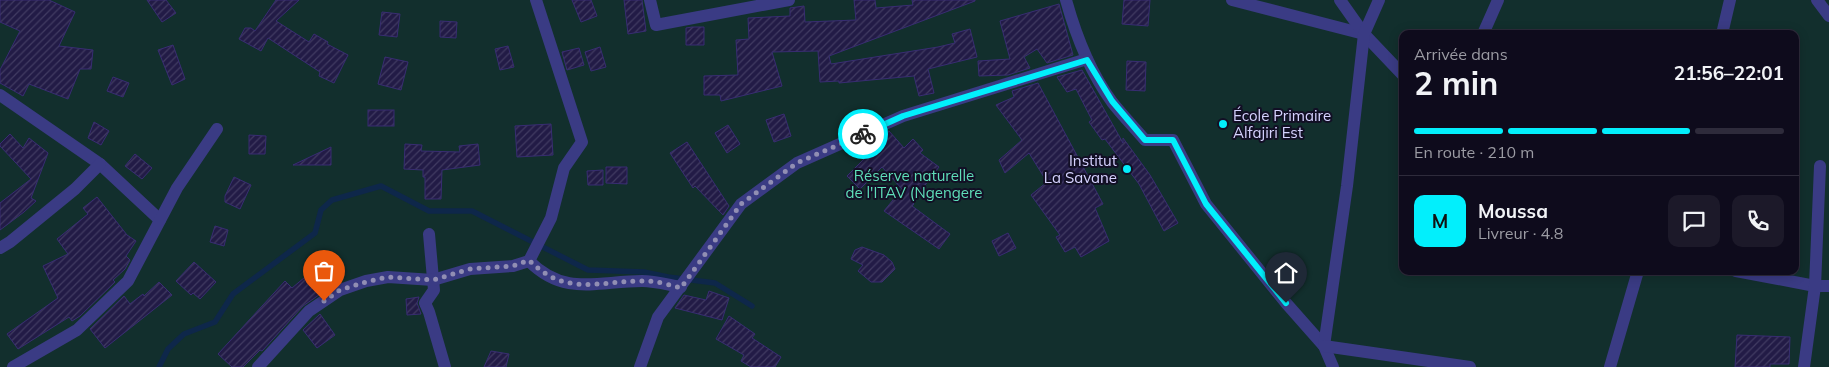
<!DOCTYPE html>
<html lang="fr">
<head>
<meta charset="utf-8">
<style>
  body { margin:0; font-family:Mulish,sans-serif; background:#1c1929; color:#f1f3f6; height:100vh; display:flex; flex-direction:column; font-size:19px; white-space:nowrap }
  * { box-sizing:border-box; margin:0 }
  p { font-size:16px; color:#9b9ba3 }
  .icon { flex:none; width:28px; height:28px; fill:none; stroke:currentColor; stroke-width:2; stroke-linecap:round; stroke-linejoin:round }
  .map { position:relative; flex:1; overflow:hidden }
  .sheet { position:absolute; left:1399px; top:30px; width:400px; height:245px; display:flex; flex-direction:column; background:#0e0b1c; border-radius:10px; box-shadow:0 2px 12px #0003,0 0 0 1px #2e2b3b }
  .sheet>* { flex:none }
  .pin { position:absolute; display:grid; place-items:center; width:42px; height:42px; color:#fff; margin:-51px -21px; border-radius:50% 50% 50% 0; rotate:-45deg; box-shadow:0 0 5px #0007 }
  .pin .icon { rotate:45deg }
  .courier { position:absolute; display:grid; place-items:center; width:50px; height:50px; margin:-25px; border:4px solid #02effc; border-radius:50%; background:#fff; color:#222; box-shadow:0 1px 6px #0007 }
  .headline em { font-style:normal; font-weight:700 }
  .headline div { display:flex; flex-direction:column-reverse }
  .headline { display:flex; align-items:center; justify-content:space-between; height:85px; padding:0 15px }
  h1 { font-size:32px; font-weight:700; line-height:38px }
  .bar { display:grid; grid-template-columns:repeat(4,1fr); gap:8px 5px; align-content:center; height:60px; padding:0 15px }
  .bar i { height:6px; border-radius:4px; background:#2e2b3b }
  .bar .selected { background:#02effc }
  .bar p { grid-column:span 4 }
  .line { display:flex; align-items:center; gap:12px; padding:0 15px; border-top:1px solid #2e2b3b }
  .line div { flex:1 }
  .round { display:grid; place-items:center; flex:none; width:52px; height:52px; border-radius:10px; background:#1c1929 }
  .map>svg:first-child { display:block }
</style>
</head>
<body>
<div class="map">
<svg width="1829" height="367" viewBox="0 0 1829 367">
  <defs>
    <pattern id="building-hatch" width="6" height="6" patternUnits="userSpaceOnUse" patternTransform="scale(1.25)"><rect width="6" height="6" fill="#221b46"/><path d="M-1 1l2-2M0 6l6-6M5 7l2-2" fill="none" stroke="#413b62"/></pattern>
  </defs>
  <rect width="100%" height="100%" fill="#120f25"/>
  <!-- green -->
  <path fill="#122f2d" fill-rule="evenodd" d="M0,0h1829v367h-1829zM1402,34h393v237h-393z"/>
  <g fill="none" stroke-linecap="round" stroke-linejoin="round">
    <!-- stream -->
    <path stroke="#0e274a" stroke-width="5.5" d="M159,367l9,-18 16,-15 31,-12 18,-28 82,-61 6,-23 11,-10 49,-14 48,25h43l116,59 56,2 24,5 47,6 37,23"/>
  </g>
  <!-- building -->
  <g fill="url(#building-hatch)" stroke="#382d72">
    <path d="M0,0h49l26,12 -16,34 34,4 -2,19h-11l-12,30 -39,-15 -6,12 -23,-13v-13l20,-39 -20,-9z"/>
    <path d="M147,0h19l10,13 -14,9z"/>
    <path d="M276,0h23l-23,21 33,21 5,-8 14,8 -1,2 21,11 -14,28 -15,-7 1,-4 -52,-34 -7,13 -22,-12 6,-11h6l4,3z"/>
    <path d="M572,0h19l6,16 -16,6z"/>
    <path d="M624,0h18l4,31 -18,3z"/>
    <path d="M854,0h21l1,8 37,-3 -1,-5h63v1l-146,55 2,8 107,-17 17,-4 -3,-9 18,-5 7,28 -49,12 6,24 -15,3 -5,-20 -75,7v-2l-19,1 -2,-31 -46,1 10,34 -61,15 -1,-6h-16v-19l34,-1 -2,-35 13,-1 -1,-21 42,-2v-8l14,-2 1,16 51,-2z"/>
    <path d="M1124,0h26l-2,26 -26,-2z"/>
    <path d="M1059,4l14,51 -26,8 -10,-14 -13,8 6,11 -22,7 -29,1 -1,-15 32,-2 -10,-38z"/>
    <path d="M382,12l18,2 -3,23 -18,-2z"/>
    <path d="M440,21l17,1 -1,16 -16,-1z"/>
    <path d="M692,27h12v18h-18v-17z"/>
    <path d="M173,45l12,34 -13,6 -14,-35z"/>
    <path d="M508,46l6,21 -14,3 -5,-21z"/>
    <path d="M600,47l6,20 -15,4 -6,-19z"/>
    <path d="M579,48l5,17 -17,5 -5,-18z"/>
    <path d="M385,57l23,5 -7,28 -23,-6z"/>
    <path d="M1127,61l19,1 -1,29 -19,-1z"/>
    <path d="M1082,70l41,73v-5l27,37 28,48 -14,8 -25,-47 -34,-45 -3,1 -13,-18 3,-2 -16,-31 -9,3 -10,-15z"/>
    <path d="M113,77l16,6 -6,14 -16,-6z"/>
    <path d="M1038,83l65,121 -8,4 14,33 -28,16 -6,-10 -10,5 -9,-15 4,-2 -29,-40 16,-13 -18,-29 -24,20 -6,-13 23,-20 -26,-35 18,-8 -2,-6z"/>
    <rect x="368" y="110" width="26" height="16"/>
    <path d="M784,114l7,22 -17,6 -8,-22z"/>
    <path d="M94,122l15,9 -8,14 -13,-7z"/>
    <path d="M551,124l2,31 -36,2 -2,-31z"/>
    <path d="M728,125l12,19 -13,9 -12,-20z"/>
    <path d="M889,131l15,17 9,-9 10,11 -3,3 19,14 -27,35 2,2 -2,2 38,28 -11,15 -55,-38 18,-22 -20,-22 -22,22 -13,-13 23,-23 -5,-6 11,-10z"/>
    <path d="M10,134l13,14 6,-10 19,15 -17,45 5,3 -12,11 -24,18v-27l31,-24 -31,-33v-2z"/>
    <path d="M249,135l17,1 -1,18h-16z"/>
    <path d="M687,142l42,64 -6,9 -28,-29 -2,2 -23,-35z"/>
    <path d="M405,144l17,1 -1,6 39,1 -1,-6 19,-2 2,21 -38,5 -1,29h-16v-22h-2v-7l-19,-1z"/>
    <path d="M331,147v18h-38z"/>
    <path d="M135,154l17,14 -10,11 -17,-13z"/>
    <path d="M606,167h21v17l-21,-1z"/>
    <path d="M603,170v15h-15l-1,-14z"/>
    <path d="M234,177l17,8 -11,24 -15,-7v-6z"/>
    <path d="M97,197l30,38 9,6 -10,15 4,4 -5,9 -12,11 2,2 -35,34 -8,5 -3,-4 -51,32 -11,-15 51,-36 -15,-32 25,-12 -11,-15 31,-25 -5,-6z"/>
    <path d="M215,226l13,4 -4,16 -14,-4z"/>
    <path d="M1008,233l8,15 -17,8 -7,-15z"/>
    <path d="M862,247l22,8 8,7 3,7 -13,13h-11l-13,-11 5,-6 -12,-6 4,-9z"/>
    <path d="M194,262l22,20 -16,17 -7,-6 -2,2 -15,-14z"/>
    <path d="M311,272l15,18 -23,16 -41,45 -2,-1 -17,17h-11l-14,-13 67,-73 7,7z"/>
    <path d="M159,282l13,13 -67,53 -15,-19 34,-33 6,8 13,-10 1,2z"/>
    <path d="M709,291l20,7 -7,22 -47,-12 9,-13 22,5z"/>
    <path d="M419,297l-2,6 4,11 -14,1 -1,-16z"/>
    <path d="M320,314l15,21 -18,13 -14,-18z"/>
    <path d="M729,316l26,18 -3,4 29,19 -6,10h-24l-10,-6 3,-6 -28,-16z"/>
    <path d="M1737,335l53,2 -1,27h-19v3h-35z"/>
    <path d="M491,351l18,3 -3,13h-22z"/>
  </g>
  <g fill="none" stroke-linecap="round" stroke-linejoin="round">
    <!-- street -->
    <g stroke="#3a3b84" stroke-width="12">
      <path d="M650,0l6,25 133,-25"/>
      <path d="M1066,0c10,36 24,72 46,102 10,13 22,25 33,38h28l33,64 80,99 38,43 9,21"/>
      <path d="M1232,0l132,34"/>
      <path d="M1340,0l24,34 38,40"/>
      <path d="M1817,0l12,16"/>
      <path d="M1483,34l15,-34"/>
      <path d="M1722,34l8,-34"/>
      <path d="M0,95l100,69 60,56"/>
      <path d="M429,234l5,56 -9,13 4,9 16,55"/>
      <path d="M0,248l10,-6 65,-53 25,-25"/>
      <path d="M529,261c36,36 69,20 113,20 13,0 27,4 39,6"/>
      <path d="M1736,271l79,15h14"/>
      <path d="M1324,346l23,-160 17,-152 15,-34"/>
      <path d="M1324,346l146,21"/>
      <path d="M13,367l64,-37 51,-49 49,-93 40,-59"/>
      <path d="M258,367l51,-56 31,-21 26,-9 22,-4 45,3 37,-11 43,-3 16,-5 22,-43 13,-50 18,-26 -46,-142"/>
      <path d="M640,367l18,-50 83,-113 56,-41 106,-47 184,-57"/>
      <path d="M1610,367l28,-96"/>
      <path d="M1804,367l11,-81 5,-120"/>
    </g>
  </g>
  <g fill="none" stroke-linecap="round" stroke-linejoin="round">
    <!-- done -->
    <path stroke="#918eb3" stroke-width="5" stroke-dasharray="0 9" d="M324,301l16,-11 26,-8 22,-5 45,3 37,-11 43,-3 16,-6c36,37 69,21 113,21 13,-1 27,4 39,7l60,-84 56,-41 66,-29"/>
    <!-- route -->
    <path stroke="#02effc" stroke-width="6" d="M863,134l40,-18 184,-56 25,41 33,39h28l33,64 80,99"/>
  </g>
  <!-- markers -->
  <g fill="#02effc" stroke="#120f25" stroke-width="2">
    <circle cx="1223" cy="124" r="5"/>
    <circle cx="1127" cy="169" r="5"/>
  </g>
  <g text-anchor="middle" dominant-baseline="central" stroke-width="4" stroke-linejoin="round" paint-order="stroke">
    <!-- poi labels -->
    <g font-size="15" fill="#d6d3ff" stroke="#120f25" text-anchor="start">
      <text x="1233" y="115">École Primaire<tspan x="1233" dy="17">Alfajiri Est</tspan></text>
      <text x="1117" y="160" text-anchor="end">Institut<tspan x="1117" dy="17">La Savane</tspan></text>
    </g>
    <!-- park labels -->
    <g font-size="15" fill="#5fdfb9" stroke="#120f25">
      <text x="914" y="175">Réserve naturelle<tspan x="914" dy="17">de l'ITAV (Ngengere</tspan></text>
    </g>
  </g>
</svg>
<div class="pin" style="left:324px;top:301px;background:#ea580c"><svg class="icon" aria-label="bag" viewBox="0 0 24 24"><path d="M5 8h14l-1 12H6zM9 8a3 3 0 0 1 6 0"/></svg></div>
<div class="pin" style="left:1286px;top:303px;background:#1f2937"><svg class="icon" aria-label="home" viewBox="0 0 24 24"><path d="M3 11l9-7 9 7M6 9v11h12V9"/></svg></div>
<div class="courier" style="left:863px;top:134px"><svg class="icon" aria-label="bike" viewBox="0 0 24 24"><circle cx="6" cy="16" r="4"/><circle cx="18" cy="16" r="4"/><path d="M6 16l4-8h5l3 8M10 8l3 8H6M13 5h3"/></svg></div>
<section class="sheet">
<div class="headline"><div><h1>2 min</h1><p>Arrivée dans</p></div><em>21:56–22:01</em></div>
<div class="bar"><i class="selected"></i><i class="selected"></i><i class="selected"></i><i></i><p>En route · 210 m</p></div>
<div class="line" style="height:90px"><b class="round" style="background:#02effc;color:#111">M</b><div><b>Moussa</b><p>Livreur · 4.8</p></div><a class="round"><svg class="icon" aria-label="chat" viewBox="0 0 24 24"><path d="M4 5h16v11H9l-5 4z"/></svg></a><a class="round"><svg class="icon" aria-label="phone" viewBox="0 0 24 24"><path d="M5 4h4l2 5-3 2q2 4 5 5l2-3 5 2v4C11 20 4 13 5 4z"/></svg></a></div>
</section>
</div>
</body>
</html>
